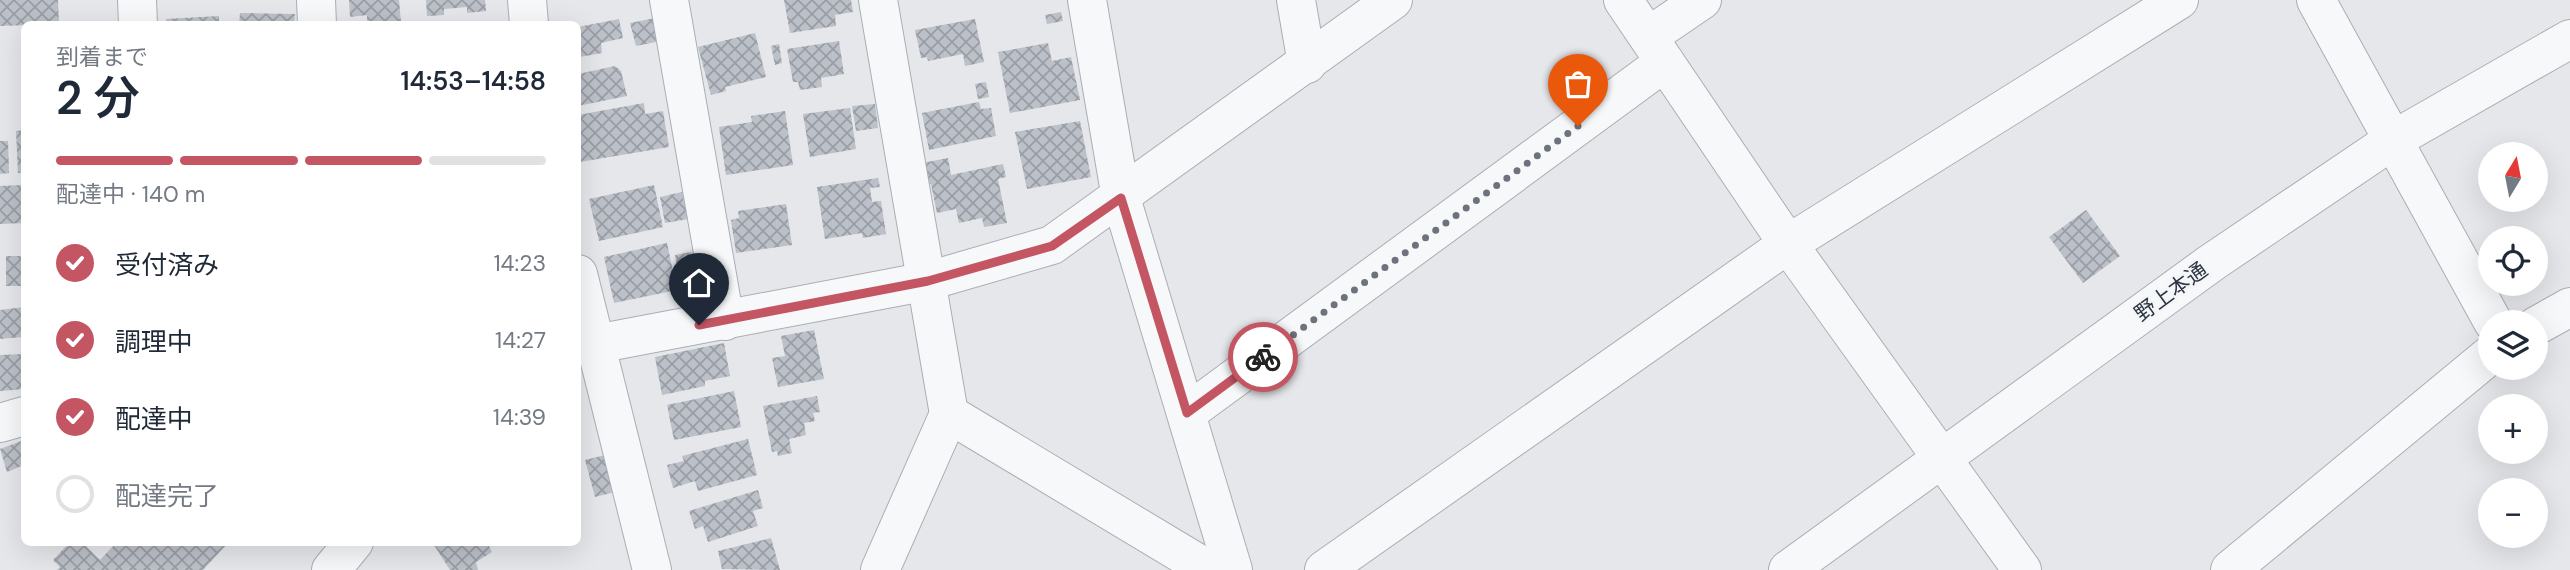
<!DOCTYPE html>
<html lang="ja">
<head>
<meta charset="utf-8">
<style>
  body { margin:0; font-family:"DM Sans","Noto Sans JP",sans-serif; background:#f6f6f7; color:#1f2937; height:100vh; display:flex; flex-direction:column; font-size:26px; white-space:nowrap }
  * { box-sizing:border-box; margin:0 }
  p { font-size:23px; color:#747a83 }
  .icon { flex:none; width:38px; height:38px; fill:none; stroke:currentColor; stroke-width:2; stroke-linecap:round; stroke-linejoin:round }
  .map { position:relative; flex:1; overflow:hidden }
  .details { position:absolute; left:21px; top:21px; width:560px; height:525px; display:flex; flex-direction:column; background:#fff; border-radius:10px; box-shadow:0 7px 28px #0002 }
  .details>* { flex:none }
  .needle { width:46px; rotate:10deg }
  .tools { position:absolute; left:2478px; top:142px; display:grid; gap:14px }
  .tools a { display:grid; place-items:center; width:70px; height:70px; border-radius:50%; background:#fff; box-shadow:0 7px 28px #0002; font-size:35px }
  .pin { position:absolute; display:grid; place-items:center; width:60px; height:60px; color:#fff; margin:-72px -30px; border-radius:50% 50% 50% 0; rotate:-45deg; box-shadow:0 0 7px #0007 }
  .pin .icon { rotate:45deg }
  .courier { position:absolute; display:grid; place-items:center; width:70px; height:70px; margin:-35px; border:5px solid #c45664; border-radius:50%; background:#fff; color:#222; box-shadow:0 2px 9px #0007 }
  .overview em { font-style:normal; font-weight:600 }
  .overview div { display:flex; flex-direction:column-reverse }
  .overview { display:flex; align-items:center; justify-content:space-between; height:119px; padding:0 35px }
  h1 { font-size:46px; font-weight:600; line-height:52px }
  .bar { display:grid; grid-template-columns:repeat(4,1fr); gap:10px 7px; align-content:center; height:84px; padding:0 35px }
  .bar i { height:9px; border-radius:5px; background:#e0e1e3 }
  .bar .selected { background:#c45664 }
  .bar p { grid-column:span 4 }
  ol { padding:0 35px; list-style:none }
  li { display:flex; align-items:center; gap:21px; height:77px }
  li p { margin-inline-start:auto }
  li .icon { padding:7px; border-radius:50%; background:#c45664; color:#fff; stroke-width:4 }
  li:last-child { color:#747a83 }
  li i { width:38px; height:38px; border:4px solid #e0e1e3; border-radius:50% }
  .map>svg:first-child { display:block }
</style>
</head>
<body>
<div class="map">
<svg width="2570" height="570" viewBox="0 0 2570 570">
  <defs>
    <pattern id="building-cross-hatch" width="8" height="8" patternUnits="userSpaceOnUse" patternTransform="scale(1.75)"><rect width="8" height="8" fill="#bcc0c8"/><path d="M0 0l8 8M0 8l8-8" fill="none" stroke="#999da4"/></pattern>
  </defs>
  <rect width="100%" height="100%" fill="#e5e7eb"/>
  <!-- building -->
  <g fill="url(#building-cross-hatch)">
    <path d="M0,0h58l1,24 -59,2z"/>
    <path d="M349,0h50l2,22 -34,2v-9l-17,2z"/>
    <path d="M426,0h59l1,11 -19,2v-6l-23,2v6l-17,1z"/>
    <path d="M784,0h67l2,12 -18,3 1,11 -46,7z"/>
    <path d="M1061,12l2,9 -16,3 -2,-9z"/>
    <path d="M240,13l55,1 -1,10h-55z"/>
    <path d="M219,16v8h-53v-5z"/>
    <path d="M655,18l6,23 -25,5 -6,-23z"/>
    <path d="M619,19l4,19 -22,5 1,10 -22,4 -2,-30z"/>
    <path d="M975,19l9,43 -19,4 -2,-12 -35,7 -1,-4 -6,1 -6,-28z"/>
    <path d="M755,33l11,44 -41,10 1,4 -15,4 -13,-48z"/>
    <path d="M839,41l5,33 -23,4 1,9 -22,3 -2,-8h-5l-6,-33z"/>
    <path d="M1048,43l4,18 19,-4 9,43 -70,13 -12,-61z"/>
    <path d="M779,44l3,19 -7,2 -4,-19z"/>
    <path d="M615,66l6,5 6,25 -49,10v-32z"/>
    <path d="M986,82l3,15 -11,2 -3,-15z"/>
    <path d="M979,102l2,7 10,-1 5,28 -67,14 -7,-37z"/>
    <path d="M644,103l1,11 18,-3 6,36 -89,15 -2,-47z"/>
    <path d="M875,104l3,24 -22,3 -4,-25z"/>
    <path d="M850,108l6,41 -46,8 -7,-43z"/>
    <path d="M785,111l8,54 -67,10 -7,-48 33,-5 -1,-6z"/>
    <path d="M1080,121l11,56 -64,12 -12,-57z"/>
    <path d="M24,130v43h-6l-2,-42z"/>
    <path d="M0,141h8l1,32 -9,1z"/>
    <path d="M948,158l3,17 52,-11 3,13 -8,2 9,44 -23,4 -2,-9 -23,5 -3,-14 -19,4 -6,-29 -4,1 -5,-22z"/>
    <path d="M878,178l2,9 -10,1 2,14 9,-1 5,33 -23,4 -1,-5 -37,6 -8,-52z"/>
    <path d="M24,185v38l-24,1v-38z"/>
    <path d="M654,185l9,42 -64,14 -10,-42z"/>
    <path d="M682,192l6,27 -23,4 -5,-26z"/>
    <path d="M786,204l6,41 -56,8 -5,-33 8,-2 -1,-7z"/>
    <path d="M2086,210l34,46 -37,27 -34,-46z"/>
    <path d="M667,243l10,47 -63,13 -10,-46z"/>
    <path d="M691,252l3,19 -16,2 -3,-18z"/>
    <rect x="6" y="256" width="18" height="30"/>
    <path d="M24,307l-2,30 -22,2v-29z"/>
    <path d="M814,330l10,49 -46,8 -6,-29 13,-2 -4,-20z"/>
    <path d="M724,343l6,33 -25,5v5l-43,9 -7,-38z"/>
    <path d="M24,354v35l-24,2v-36z"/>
    <path d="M734,391l7,36 -67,13 -7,-35z"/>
    <path d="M817,396l3,16 -7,1 2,8 -11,2 2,12 -17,4 3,14 -14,3 -1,-5 -5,1 -9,-46z"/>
    <path d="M748,439l9,36 -59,16 -3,-10 -22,7 -6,-23 17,-4 -2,-5z"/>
    <path d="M24,440v25l-17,7 -7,-23z"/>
    <path d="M605,455l10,37 -20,5 -10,-37z"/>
    <path d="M758,490l5,18 -10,3 5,15 -50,16 -5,-16 -8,3 -6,-18z"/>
    <path d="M771,538l9,32 -58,-1 -4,-18z"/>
    <path d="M70,542h12l18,18 17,-18h112l-26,28h-146l3,-3 -7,-7z"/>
    <path d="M432,542h55l5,10 -16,10 2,8h-28z"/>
  </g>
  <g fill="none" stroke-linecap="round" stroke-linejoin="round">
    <!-- minor casing -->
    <g stroke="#aaaeb5" stroke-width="40">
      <g id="minor">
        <path d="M137,0l1,24"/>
        <path d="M316,0l1,24"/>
        <path d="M527,0l2,24"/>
        <path d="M669,0l56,321"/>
        <path d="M878,0l71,414 260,156"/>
        <path d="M1087,0l34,198 112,372"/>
        <path d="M1296,0l11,64"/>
        <path d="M1623,0l165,244 234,326"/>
        <path d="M2316,0l177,322"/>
        <path d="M1649,36l53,-36"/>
        <path d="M578,274l74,296"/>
        <path d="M2536,326l34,-19"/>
        <path d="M596,344l332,-63 124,-36 341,-245"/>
        <path d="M1187,413l478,-351"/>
        <path d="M0,423l24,-7"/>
        <path d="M331,570l23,-28"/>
        <path d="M880,570l69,-156"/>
        <path d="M1324,570l464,-326 391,-244"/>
        <path d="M1788,570l423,-307 182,-123 177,-101"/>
        <path d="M2230,570l260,-215"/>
      </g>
    </g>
    <!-- minor -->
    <use href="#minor" stroke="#f7f8fa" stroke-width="38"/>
  </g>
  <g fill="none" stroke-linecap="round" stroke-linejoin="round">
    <!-- done -->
    <path stroke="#6d737d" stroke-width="7" stroke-dasharray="0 12.6" d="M1263,357l315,-231"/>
    <!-- route -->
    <path stroke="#c45664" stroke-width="9" d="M699,325l229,-44 124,-35 69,-48 66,215 76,-56"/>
  </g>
  <g text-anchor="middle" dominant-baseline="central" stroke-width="6" stroke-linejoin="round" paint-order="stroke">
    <!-- street labels -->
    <g font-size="21" fill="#2d3542" stroke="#f4f6f8">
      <text transform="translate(2171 292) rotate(-36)">野上本通</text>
    </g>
  </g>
</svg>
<div class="tools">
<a><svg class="needle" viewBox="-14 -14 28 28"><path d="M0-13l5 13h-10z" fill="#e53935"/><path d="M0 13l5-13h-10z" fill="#747a83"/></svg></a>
<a><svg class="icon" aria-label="locate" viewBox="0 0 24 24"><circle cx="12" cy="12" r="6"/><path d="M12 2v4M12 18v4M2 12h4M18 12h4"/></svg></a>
<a><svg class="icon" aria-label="layers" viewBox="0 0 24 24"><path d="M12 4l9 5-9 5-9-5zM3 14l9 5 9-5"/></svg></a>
<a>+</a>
<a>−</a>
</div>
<div class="pin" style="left:1578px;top:126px;background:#ea580c"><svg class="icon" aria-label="bag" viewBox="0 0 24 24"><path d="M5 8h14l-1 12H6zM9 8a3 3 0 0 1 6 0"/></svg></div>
<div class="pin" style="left:699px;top:325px;background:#1f2937"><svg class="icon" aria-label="home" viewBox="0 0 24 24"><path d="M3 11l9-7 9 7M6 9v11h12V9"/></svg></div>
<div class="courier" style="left:1263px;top:357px"><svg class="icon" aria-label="bike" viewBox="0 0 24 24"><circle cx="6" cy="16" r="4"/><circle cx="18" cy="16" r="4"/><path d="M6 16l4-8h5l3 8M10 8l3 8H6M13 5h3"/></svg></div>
<section class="details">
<div class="overview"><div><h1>2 分</h1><p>到着まで</p></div><em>14:53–14:58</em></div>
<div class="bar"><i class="selected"></i><i class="selected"></i><i class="selected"></i><i></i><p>配達中 · 140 m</p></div>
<ol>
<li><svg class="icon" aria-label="check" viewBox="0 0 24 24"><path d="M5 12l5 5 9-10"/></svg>受付済み<p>14:23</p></li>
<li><svg class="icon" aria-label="check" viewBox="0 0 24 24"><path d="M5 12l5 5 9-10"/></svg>調理中<p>14:27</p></li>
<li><svg class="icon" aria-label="check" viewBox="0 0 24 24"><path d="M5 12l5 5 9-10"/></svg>配達中<p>14:39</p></li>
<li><i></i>配達完了</li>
</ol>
</section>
</div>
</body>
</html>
